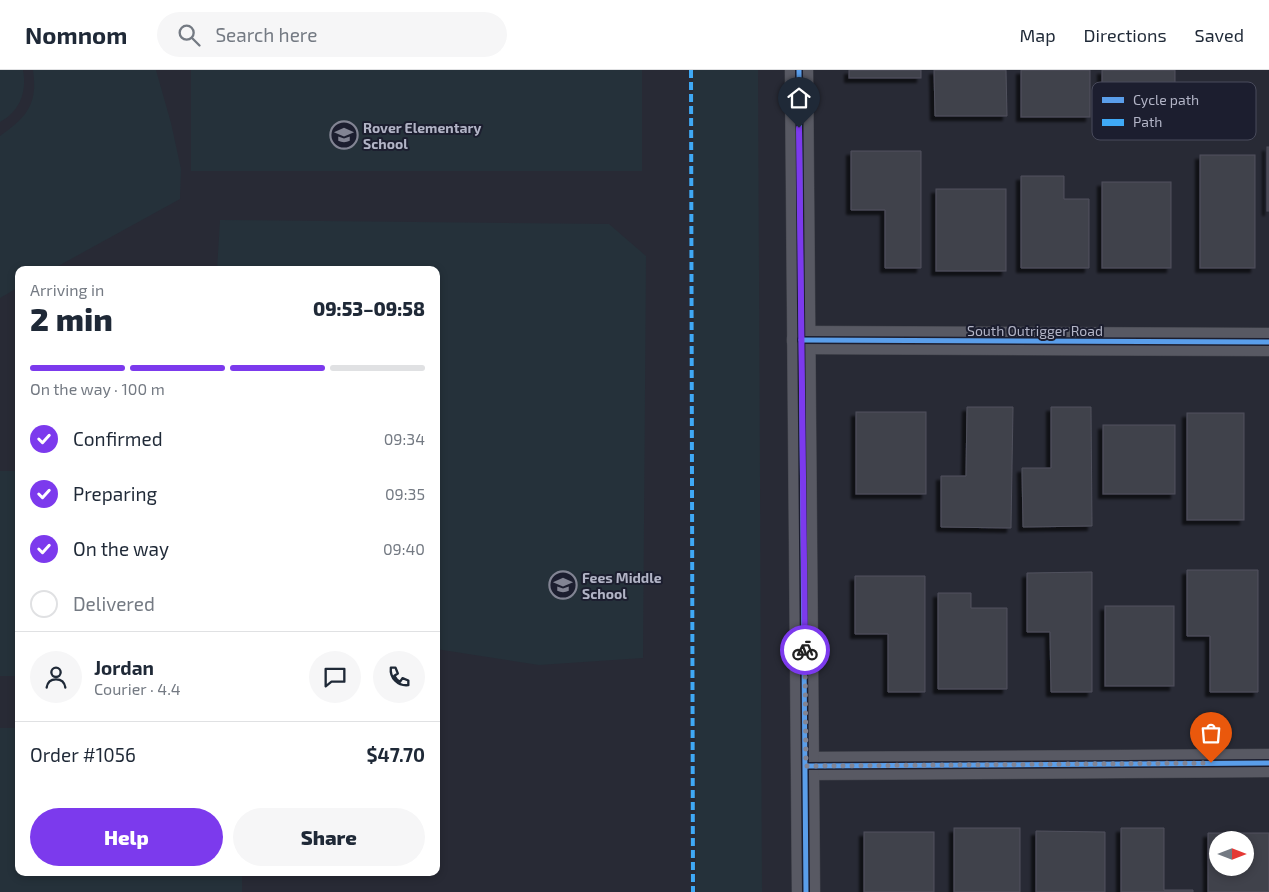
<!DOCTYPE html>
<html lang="en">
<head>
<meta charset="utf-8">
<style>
  body { margin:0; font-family:"Exo 2",sans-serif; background:#f6f6f7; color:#1f2937; height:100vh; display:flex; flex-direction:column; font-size:19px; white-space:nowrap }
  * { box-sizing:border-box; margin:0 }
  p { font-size:16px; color:#747a83 }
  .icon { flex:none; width:28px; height:28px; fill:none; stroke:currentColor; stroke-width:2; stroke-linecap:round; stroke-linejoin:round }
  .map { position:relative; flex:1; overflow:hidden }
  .sheet { position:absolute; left:15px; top:196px; width:425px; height:610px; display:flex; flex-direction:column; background:#fff; border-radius:10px; box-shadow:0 2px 8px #0003 }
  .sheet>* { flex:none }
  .needle { width:32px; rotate:90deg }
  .buttons { position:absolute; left:1209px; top:761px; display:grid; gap:10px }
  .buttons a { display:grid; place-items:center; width:45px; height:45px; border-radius:50%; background:#fff; box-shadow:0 2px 8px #0003; font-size:25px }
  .pin { position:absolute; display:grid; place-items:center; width:42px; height:42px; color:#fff; margin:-51px -21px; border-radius:50% 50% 50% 0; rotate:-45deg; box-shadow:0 0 5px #0007 }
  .pin .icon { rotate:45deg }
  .courier { position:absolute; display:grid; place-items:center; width:50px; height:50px; margin:-25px; border:4px solid #7c3aed; border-radius:50%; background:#fff; color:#222; box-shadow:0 1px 6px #0007 }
  .headline em { font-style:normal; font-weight:800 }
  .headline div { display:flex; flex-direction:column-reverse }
  .headline { display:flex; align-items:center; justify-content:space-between; height:85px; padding:0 15px }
  h1 { font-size:32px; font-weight:800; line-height:38px }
  .bar { display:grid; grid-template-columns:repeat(4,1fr); gap:8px 5px; align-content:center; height:60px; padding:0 15px }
  .bar i { height:6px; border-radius:4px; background:#e0e1e3 }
  .bar .current { background:#7c3aed }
  .bar p { grid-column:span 4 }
  .line { display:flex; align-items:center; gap:12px; padding:0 15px; border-top:1px solid #e0e1e3 }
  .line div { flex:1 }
  .round { display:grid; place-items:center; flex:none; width:52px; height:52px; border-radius:26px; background:#f6f6f7 }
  ol { padding:0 15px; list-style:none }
  li { display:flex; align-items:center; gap:15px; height:55px }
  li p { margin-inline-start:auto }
  li .icon { padding:5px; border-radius:50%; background:#7c3aed; color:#fff; stroke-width:4 }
  li:last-child { color:#747a83 }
  li i { width:28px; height:28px; border:2px solid #e0e1e3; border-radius:50% }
  .cta { display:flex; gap:10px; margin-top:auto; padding:10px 15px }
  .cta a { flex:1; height:58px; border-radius:30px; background:#7c3aed; color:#fff; font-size:20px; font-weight:800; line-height:58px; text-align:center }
  .cta a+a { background:#f6f6f7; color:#1f2937 }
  header { display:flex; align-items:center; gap:30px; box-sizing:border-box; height:70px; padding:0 25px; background:#fff; border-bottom:1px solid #e0e1e3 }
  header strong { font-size:24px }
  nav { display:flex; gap:28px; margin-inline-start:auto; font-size:18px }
  .search { width:350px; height:45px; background:#f6f6f7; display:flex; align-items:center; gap:12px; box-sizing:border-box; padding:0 18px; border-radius:28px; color:#747a83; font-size:19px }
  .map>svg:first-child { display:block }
</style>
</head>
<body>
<header>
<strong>Nomnom</strong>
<div class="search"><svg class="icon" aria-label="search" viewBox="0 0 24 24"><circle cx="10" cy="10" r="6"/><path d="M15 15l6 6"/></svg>Search here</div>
<nav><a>Map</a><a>Directions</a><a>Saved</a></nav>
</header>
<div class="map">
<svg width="1269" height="822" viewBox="0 0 1269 822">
  <defs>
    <filter id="shadow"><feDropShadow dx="-4.5" dy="4.5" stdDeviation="1" flood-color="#0009"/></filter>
  </defs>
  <rect width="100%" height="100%" fill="#282a35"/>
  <!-- green -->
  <g fill="#25313a">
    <path d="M0,0h23c4,22 -3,41 -23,52z"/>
    <path d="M33,0h123l15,53 10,46 -1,30 -129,71h-32v17l-19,11v-162c27,-19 38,-32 33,-66z"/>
    <rect x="191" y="0" width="451" height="101"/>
    <path d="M693,0h65l4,822h-66z"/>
    <path d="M220,150l389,4 37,32 -3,402 -104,7 -103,-16v-379h-219z"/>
    <rect x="0" y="401" width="19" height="205"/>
    <path d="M0,658h19v144l223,1v19h-242z"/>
  </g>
  <!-- building -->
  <g fill="#41424c" stroke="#50515d" fill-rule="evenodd" filter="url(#shadow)">
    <rect x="849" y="0" width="72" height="8"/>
    <path d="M934,0h72l1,46h-72z"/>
    <rect x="1021" y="0" width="69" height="47"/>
    <rect x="1102" y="0" width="73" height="38"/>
    <rect x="1267" y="77" width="2" height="64"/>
    <path d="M851,81h70v117h-36v-58h-34z"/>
    <rect x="1200" y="85" width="55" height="113"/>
    <path d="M1021,106h43v23h25v69h-68z"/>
    <rect x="1102" y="112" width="69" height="86"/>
    <rect x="936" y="119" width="70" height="82"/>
    <path d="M967,337h46l-2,121 -70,-1v-51h25z"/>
    <path d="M1051,337h40l1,119 -69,1 -1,-59h29z"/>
    <rect x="856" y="342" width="70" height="82"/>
    <rect x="1187" y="343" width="57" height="107"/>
    <rect x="1103" y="355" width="72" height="69"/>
    <path d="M1187,500h71v122h-48v-56h-23z"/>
    <path d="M1092,502v120h-41l-1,-60h-23v-59z"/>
    <path d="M855,506h70v116h-37v-58h-33z"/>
    <path d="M938,523h33v15h36v81h-69z"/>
    <rect x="1105" y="536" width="69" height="80"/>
    <rect x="954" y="758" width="66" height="64"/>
    <path d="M1121,758h43v62h29v2h-72z"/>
    <path d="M1036,761l69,1v60h-69z"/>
    <rect x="864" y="762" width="70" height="60"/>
    <path d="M1208,763h61v59h-61zM1218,770h27v28h-27z"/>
  </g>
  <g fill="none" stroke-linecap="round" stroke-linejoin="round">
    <!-- minor casing -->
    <g stroke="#44464e" stroke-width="29">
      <g id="minor">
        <path d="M801,270l468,2"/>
        <path d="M806,696l463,-3"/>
      </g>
    </g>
    <!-- tertiary casing -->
    <g stroke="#44464e" stroke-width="29">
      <path id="tertiary" d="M799,0l7,822"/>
    </g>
    <!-- minor -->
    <use href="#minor" stroke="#585963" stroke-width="28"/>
    <!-- tertiary -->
    <use href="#tertiary" stroke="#585963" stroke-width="28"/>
    <!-- quiet -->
    <path stroke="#3fa9f5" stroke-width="4" stroke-dasharray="8 4" stroke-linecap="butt" d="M691,0l2,822"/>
    <!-- cycleway casing -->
    <g stroke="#1c1e2f" stroke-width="8">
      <g id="cycleway">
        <path d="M799,0l7,822"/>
        <path d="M801,270l468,2"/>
        <path d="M806,696l463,-3"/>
      </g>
    </g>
    <!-- cycleway -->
    <use href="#cycleway" stroke="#5a9eea" stroke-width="5"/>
  </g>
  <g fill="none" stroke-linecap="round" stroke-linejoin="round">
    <!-- done -->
    <path stroke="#828493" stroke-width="5" stroke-dasharray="0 9" d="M805,580l1,116 405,-3"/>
    <!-- route -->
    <path stroke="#7c3aed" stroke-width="6" d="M799,58l6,522"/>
  </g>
  <!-- icons -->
  <defs>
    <g id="school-ring" transform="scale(1.4375)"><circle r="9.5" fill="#1c1e2f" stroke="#828493" stroke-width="1.5"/><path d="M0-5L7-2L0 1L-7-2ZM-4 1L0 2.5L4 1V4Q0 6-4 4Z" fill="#828493"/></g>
  </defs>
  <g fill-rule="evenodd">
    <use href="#school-ring" x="344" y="65"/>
    <use href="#school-ring" x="563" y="515"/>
  </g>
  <g text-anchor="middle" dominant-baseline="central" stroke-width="4" stroke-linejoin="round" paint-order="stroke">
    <!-- poi labels -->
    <g font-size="14" font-weight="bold" fill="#b2b4c6" stroke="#1c1e2f" text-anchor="start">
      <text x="363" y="57">Rover Elementary<tspan x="363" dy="16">School</tspan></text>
      <text x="582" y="507">Fees Middle<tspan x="582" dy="16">School</tspan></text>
    </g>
    <!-- street labels -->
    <g font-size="14" fill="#b2b4c6" stroke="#1c1e2f">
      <text x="1035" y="260">South Outrigger Road</text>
    </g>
  </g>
  <!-- legend -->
  <rect x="1092" y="12" width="164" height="58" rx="8" fill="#1c1e2f" stroke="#494b5c" stroke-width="1"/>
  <rect x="1102" y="27" width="22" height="6" fill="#5a9eea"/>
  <rect x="1102" y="49" width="22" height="7" fill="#3fa9f5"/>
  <g font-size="14" fill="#b2b4c6">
    <text x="1133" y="35">Cycle path</text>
    <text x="1133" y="57">Path</text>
  </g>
</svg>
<div class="buttons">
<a><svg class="needle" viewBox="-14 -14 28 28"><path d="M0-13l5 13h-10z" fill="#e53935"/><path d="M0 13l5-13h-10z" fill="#747a83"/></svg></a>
</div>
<div class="pin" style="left:1211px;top:693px;background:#ea580c"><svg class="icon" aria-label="bag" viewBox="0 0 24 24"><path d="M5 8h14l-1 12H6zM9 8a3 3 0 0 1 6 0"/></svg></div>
<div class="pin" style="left:799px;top:58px;background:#1f2937"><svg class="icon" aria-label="home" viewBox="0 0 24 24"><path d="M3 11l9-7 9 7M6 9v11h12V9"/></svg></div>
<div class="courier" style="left:805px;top:580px"><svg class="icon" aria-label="bike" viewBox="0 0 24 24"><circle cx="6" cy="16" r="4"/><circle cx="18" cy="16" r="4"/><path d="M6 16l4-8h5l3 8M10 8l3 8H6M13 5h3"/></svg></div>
<section class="sheet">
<div class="headline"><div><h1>2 min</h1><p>Arriving in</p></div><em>09:53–09:58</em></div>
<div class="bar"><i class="current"></i><i class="current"></i><i class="current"></i><i></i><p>On the way · 100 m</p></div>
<ol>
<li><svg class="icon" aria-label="check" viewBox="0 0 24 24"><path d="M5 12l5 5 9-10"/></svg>Confirmed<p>09:34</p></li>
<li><svg class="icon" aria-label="check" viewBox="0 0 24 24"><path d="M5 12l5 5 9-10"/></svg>Preparing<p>09:35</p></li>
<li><svg class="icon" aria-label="check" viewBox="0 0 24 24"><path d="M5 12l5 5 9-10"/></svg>On the way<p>09:40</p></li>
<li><i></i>Delivered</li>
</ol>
<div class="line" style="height:90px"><a class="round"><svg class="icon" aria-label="person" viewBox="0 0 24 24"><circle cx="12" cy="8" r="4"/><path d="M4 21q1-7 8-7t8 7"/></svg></a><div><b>Jordan</b><p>Courier · 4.4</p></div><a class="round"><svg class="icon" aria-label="chat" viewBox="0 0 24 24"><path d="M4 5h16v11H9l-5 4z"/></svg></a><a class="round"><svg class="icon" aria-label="phone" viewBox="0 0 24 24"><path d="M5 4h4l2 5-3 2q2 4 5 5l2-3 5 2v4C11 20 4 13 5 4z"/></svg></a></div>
<div class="line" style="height:65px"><div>Order #1056</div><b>$47.70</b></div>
<div class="cta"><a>Help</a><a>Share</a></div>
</section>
</div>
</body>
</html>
